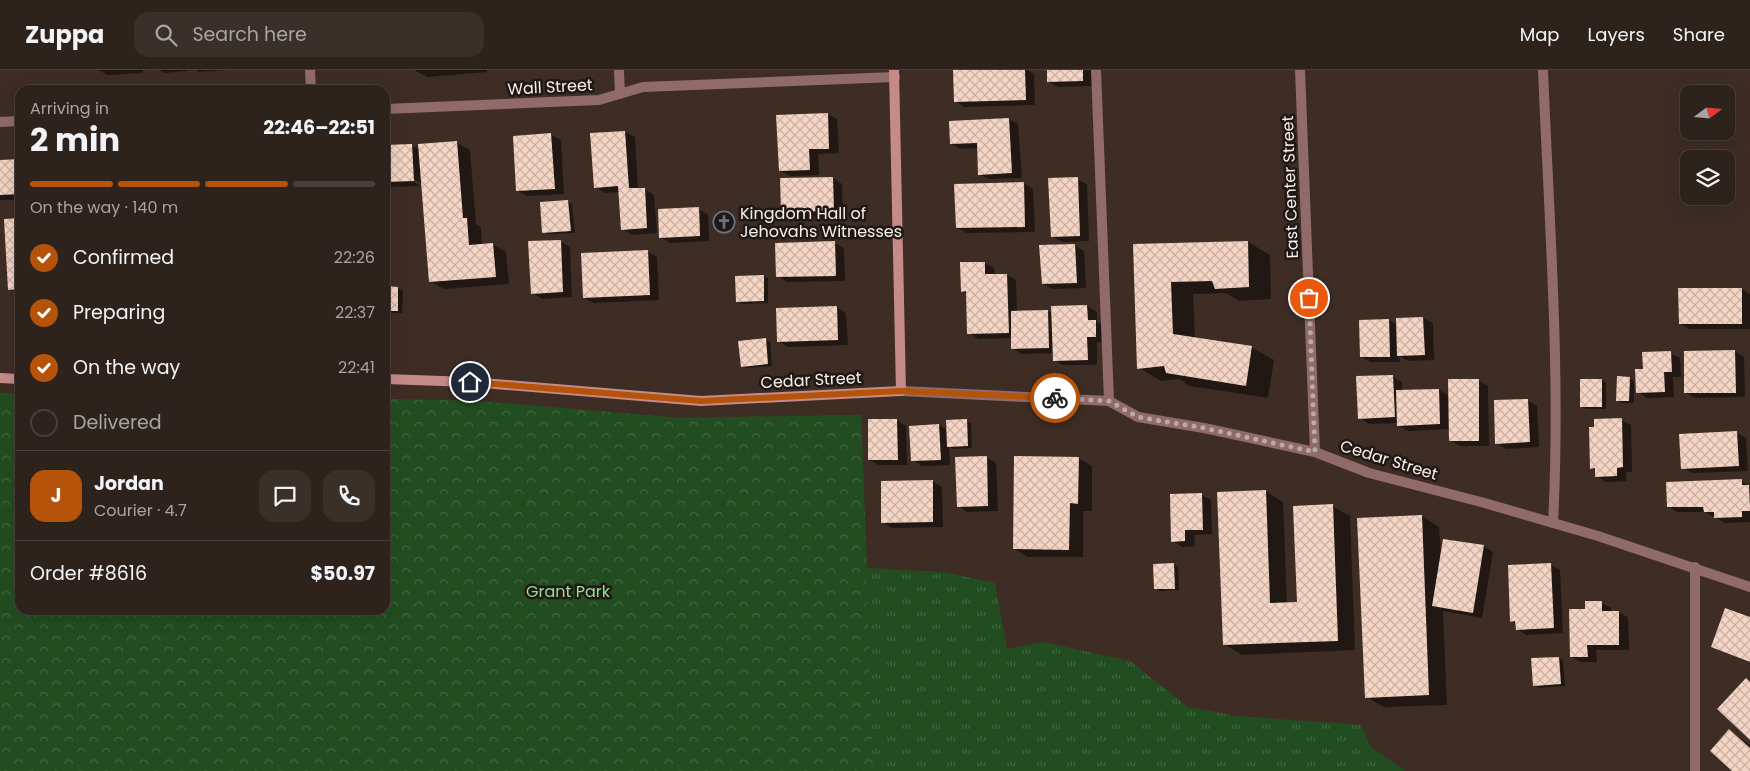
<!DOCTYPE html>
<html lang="en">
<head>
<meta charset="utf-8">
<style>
  body { margin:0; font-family:Poppins,sans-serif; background:#3a2f29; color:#f1f3f6; height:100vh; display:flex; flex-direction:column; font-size:19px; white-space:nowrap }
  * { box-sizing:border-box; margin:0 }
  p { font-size:16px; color:#a7a4a3 }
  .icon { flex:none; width:28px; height:28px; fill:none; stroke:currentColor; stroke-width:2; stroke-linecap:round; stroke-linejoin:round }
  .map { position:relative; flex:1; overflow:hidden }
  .details { position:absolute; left:15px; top:15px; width:375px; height:530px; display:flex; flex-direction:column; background:#2e221c; border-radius:15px; box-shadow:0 5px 20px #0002,0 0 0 1px #493f3b }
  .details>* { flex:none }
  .needle { width:32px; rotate:74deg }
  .buttons { position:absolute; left:1680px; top:15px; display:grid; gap:10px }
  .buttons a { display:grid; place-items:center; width:55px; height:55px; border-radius:10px; background:#2e221c; box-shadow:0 5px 20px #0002,0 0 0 1px #493f3b; font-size:25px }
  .pin { position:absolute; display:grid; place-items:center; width:42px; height:42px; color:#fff; margin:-21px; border:2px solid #fff; border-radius:50%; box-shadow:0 1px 5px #0007 }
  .courier { position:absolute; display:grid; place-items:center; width:50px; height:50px; margin:-25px; border:4px solid #b45309; border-radius:50%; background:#fff; color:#222; box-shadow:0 1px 6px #0007 }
  .overview em { font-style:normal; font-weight:700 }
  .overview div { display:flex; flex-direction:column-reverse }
  .overview { display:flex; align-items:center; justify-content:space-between; height:85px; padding:0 15px }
  h1 { font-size:32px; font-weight:700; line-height:38px }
  .bar { display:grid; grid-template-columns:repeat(4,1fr); gap:8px 5px; align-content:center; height:60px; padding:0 15px }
  .bar i { height:6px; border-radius:4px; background:#493f3b }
  .bar .current { background:#b45309 }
  .bar p { grid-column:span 4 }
  .line { display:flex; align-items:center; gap:12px; padding:0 15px; border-top:1px solid #493f3b }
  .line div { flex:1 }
  .round { display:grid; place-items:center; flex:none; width:52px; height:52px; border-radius:15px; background:#3a2f29 }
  ol { padding:0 15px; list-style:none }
  li { display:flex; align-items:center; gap:15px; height:55px }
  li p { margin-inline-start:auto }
  li .icon { padding:5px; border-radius:50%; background:#b45309; color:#fff; stroke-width:4 }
  li:last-child { color:#a7a4a3 }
  li i { width:28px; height:28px; border:2px solid #493f3b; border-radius:50% }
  header { display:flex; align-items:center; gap:30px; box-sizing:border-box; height:70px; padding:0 25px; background:#2e221c; border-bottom:1px solid #493f3b }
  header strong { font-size:24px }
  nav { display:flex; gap:28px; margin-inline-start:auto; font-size:18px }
  .search { width:350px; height:45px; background:#3a2f29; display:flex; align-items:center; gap:12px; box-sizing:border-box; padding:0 18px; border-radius:15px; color:#a7a4a3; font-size:19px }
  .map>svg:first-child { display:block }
</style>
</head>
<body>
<header>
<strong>Zuppa</strong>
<div class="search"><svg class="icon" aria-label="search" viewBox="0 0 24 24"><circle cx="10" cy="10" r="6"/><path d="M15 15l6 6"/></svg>Search here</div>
<nav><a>Map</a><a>Layers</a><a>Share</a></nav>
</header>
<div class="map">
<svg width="1750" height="701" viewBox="0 0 1750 701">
  <defs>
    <pattern id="grass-tufts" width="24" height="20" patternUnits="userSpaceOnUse" patternTransform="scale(1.25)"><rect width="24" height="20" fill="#224d20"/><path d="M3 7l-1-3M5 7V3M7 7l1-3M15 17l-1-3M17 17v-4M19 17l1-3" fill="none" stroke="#436740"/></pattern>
    <pattern id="park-crowns" width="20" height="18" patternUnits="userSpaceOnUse" patternTransform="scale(1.25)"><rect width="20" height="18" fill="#224d20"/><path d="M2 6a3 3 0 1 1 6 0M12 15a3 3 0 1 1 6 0" fill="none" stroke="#436740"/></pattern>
    <pattern id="building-cross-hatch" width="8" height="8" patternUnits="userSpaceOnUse" patternTransform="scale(1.25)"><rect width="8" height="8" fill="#f4d4c3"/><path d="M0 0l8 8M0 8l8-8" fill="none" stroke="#cab1a4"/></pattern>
  </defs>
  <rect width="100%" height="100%" fill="#3e2d25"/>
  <!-- grass -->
  <path fill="url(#grass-tufts)" d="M0,323l20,1v216h365v-211l92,2 202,17 182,-3 6,153 76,4 52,11 12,66 36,-7 87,19 58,46 49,9 124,9 9,21 35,25h-1405z"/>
  <!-- park -->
  <path fill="url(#park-crowns)" d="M0,323l20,1v216h365v-211l92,2 202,17 182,-3 12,356h-873z"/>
  <!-- shadow -->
  <g fill="#0007">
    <path d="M99,0h44v3l-36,2z"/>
    <path d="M159,0h28v1l-23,2z"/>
    <path d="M196,0h29l-26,2z"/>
    <path d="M414,0h73v2l-60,5z"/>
    <path d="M954,0h74l6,4 1,31 -71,2 -9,-6z"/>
    <path d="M1048,0h44v16l-34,1 -9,-5z"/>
    <path d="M828,44l9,5 2,34 -21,1 1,21 -29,1 -10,-5z"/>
    <path d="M1009,49l9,5 4,54 -33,1 -10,-5 -1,-26 -17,1 -10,-5z"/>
    <path d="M625,62l10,5 3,52h6l10,6 3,38 -25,2 -10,-6 -2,-37 -15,1 -10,-6z"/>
    <path d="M551,65l10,5 3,54 -37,2 -9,-5 -4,-54z"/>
    <path d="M456,72l14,8 6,74 5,3 1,18 10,-1 14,8 3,32 -65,5 -14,-8 -7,-97 -13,-7 -2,2 13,7 -32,1 -4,-2v-38l27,-1 8,4z"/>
    <path d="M20,90v40h-20v-39z"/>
    <path d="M833,108l9,6 1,32 -51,1 -10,-6z"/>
    <path d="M1077,109l10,5 2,57 -27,1 -10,-6z"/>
    <path d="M1024,113l9,6 2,43 -68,1 -10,-5z"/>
    <path d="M568,132l4,2 3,29 -27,1 -5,-2z"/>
    <path d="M698,139l10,5 1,27 -39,2 -10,-6z"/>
    <path d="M20,149v76l-10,-6z"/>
    <path d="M560,171l10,6 2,50 -30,2 -10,-6z"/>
    <path d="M1248,172l22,13 1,44 -32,2 -13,-8 -33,1 2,44 56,9 23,13 -6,38 -78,-12 -11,-7 -18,2 -22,-13 -5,-122z"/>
    <path d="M834,173l10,5 1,33 -58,1 -10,-6z"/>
    <path d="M1074,175l10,6 2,37 -33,1 -10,-5z"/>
    <path d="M648,182l9,5 2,43 -65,3 -10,-5z"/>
    <path d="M985,193l9,5 1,7h12l9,5 1,32 31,-1 4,3 35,-8 10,6v10l8,5v15h-8v23h-34l-9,-5v-7l-32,1 -10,-6v-10l-34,1 -9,-6 -2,-39 -5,-3z"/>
    <path d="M763,206l5,2v25l-26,1 -5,-3z"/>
    <path d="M385,218h13l5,3 -1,22h-17z"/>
    <path d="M1742,219l8,5v35h-61l-9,-5z"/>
    <path d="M837,237l9,6 2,32 -60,2 -10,-6z"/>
    <path d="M1423,248l10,5 1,37 -26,1 -9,-5 1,6h-29l-10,-5 28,-37 8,5z"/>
    <path d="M766,270l4,2 2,24 -26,2 -4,-2z"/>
    <path d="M1735,281l9,6 1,40 -50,1 -10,-6z"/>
    <path d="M1670,283l10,5 1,19h-8l1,20 -27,1 -9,-6 6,-22z"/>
    <path d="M1392,306l10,6v9l37,-1 11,6 28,-16 10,6 1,60h-29l-10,-6v-11l-42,2 -10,-6v-2l-29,1 -9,-6z"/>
    <path d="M1629,308l5,3v22h-12l-5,-3z"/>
    <path d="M1602,310l4,3v26h-20l-5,-3z"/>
    <path d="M1527,330l10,6 2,41 -33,2 -9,-6z"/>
    <path d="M897,350l9,6 1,39h-28l-10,-5z"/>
    <path d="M1621,350l10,5 1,47h-6v9l-20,1 -10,-6v-5l-5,-3z"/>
    <path d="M967,351l4,2 1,25 -19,1 -4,-2 1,18 -28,1 -10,-6 -1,-33 28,-2 9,5z"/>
    <path d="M1737,363l9,5 2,33 -56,2 -10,-5z"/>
    <path d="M986,387l10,6 2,48 -31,1 -9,-6z"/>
    <path d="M1078,388l14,8v45h-9v46h-55l-14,-8z"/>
    <path d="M932,411l10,6 1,40 -51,1 -10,-6z"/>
    <path d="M1741,411l9,5v36l-25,1 -20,-11h-27l-10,-5z"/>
    <path d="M1265,421l18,11 4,102 11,-1 34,-97 18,10 5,134 -113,5 -18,-11z"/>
    <path d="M1202,425l9,5 1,34 -18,1 1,11 -13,1 -9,-6z"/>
    <path d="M1422,446l17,11 2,29 43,-10 9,6 -11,66 -39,-7 4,94 -63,2 -18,-10z"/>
    <path d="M1174,495l4,2 1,23 -19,1 -5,-3z"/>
    <path d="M1551,495l9,5 3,63 -37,2 -9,-6v-5l-6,-3z"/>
    <path d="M1602,533l9,5v4h7l10,5 1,33h-33l1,12h-17l-9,-6 15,-46z"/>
    <path d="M1750,549v44l-37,-17z"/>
    <path d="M1558,588l5,2 2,26 -26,2 -5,-3z"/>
    <path d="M1730,661l20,14v26h-16z"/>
  </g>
  <!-- building -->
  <g fill="url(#building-cross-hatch)">
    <path d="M953,0h72l1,30 -72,2z"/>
    <path d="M1047,0h36v11l-36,1z"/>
    <path d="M828,43l1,36h-20l1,21 -31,1 -3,-56z"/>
    <path d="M1009,48l3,55 -34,2 -1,-32 -27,1 -1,-23z"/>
    <path d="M625,61l4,57h16l2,40 -26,2 -3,-44 -24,2 -4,-55z"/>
    <path d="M551,63l4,56 -39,2 -3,-55z"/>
    <path d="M457,71l6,77h4l2,27 24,-2 3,34 -67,5 -11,-138z"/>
    <path d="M412,74l2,37 -29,1v-37z"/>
    <path d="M20,89v35l-20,1v-35z"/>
    <path d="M833,107l1,34 -53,1 -1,-34z"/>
    <path d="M1078,107l2,59 -29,1 -3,-59z"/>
    <path d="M1024,112l1,45 -69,1 -2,-44z"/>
    <path d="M568,130l3,31 -29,2 -2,-31z"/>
    <path d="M699,137l1,29 -41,2 -1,-29z"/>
    <path d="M20,148v71l-12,1 -4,-71z"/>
    <path d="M561,170l2,52 -32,2 -3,-53z"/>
    <path d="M835,171l1,35 -60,1 -1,-34z"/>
    <path d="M1248,171l1,46 -34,2 -3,-8 -41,1 2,52 79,12 -6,40 -80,-13 -2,-7 -27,3 -4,-125z"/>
    <path d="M1075,174l2,39 -35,1 -3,-39z"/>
    <path d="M648,180l2,45 -67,3 -2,-45z"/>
    <path d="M960,192h25v12h22l2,59 -42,1 -1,-43 -5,1z"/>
    <path d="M764,205v26l-28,1 -1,-26z"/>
    <path d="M385,216l13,1v24h-13z"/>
    <path d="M1678,218h64v36h-63z"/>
    <path d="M1087,235l1,15h8v17h-9l1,23 -35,1 -2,-55z"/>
    <path d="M837,236l1,34 -61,2 -1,-34z"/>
    <path d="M1048,240l1,38 -38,1v-38z"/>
    <path d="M1423,247l2,38 -28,1 -1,-38z"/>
    <path d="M1389,249l1,38h-30l-1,-37z"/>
    <path d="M766,268l2,26 -27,3 -3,-26z"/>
    <path d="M1735,280l1,43h-52v-42z"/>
    <path d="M1671,281l1,21h-8l1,20 -29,1 -1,-24h8l-1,-17z"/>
    <path d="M1393,305l2,42 -37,2 -2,-43z"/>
    <path d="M1617,306l13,1 -1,24h-13z"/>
    <path d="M1448,309h31v62h-30z"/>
    <rect x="1580" y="309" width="22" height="28"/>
    <path d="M1439,319l1,35 -43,2 -1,-36z"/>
    <path d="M1528,329l2,43 -35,2 -1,-44z"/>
    <path d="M1622,348l1,49 -6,1v8l-22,1v-9l-5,1 -1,-42h5v-8z"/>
    <path d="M868,349h29l1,41h-30z"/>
    <path d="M967,349l1,27 -21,1 -1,-27z"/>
    <path d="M939,354l2,36 -30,1 -2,-35z"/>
    <path d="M1737,361l2,35 -58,3 -2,-35z"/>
    <path d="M987,386l1,50 -31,1 -2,-50z"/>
    <path d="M1014,386l65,1 -1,47 -8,-1 -1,47 -56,-1z"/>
    <path d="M1742,409v6h7l1,23v3h-8v6l-28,1v-6h-10l-1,-5h-36l-1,-25z"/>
    <path d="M933,410v42l-52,1v-42z"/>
    <path d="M1266,420l4,113 27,-1 -4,-96 40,-2 5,137 -115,4 -6,-153z"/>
    <path d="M1202,423l1,37h-18v11l-14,1 -1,-48z"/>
    <path d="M1422,445l7,180 -64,3 -8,-180z"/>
    <path d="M1443,469l41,6 -11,68 -41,-7z"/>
    <path d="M1174,493l1,26h-21l-1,-25z"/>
    <path d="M1551,493l3,65 -38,2 -1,-9 -5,1 -2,-57z"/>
    <path d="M1585,531h17v10h17v34h-32l1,12h-18l-1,-48h16z"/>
    <path d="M1725,538l25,9v45l-39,-15z"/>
    <path d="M1559,587l2,27 -28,2 -2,-28z"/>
    <path d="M1746,608l4,4v58l-33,-31z"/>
    <path d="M1729,659l21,19v23h-18l-22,-20z"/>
  </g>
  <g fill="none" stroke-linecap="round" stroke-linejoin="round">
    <!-- lane -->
    <g stroke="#916b69" stroke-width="10">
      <path d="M310,0l1,20"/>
      <path d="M1096,0l13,331"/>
      <path d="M1543,0c6,150 18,302 10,453"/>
      <path d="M1695,497v204"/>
    </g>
    <!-- street -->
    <g stroke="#916b69" stroke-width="10">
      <path d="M619,0l1,24"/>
      <path d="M1300,0l15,382"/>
      <path d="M385,39l214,-9 44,-13 252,-10"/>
      <path d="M0,52l20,-1"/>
      <path d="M901,321l208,10 29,16 66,11 111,24 54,21 112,29 117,34 152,51"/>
    </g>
    <!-- secondary -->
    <g stroke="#c68b88" stroke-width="10">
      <path d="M0,308l20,1"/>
      <path d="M385,309l86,3 230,19 200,-10 -7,-321"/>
    </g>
  </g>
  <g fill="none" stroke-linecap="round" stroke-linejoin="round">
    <!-- done -->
    <path stroke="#b8aba4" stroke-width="5" stroke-dasharray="0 9" d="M1055,328l54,3 29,16 66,11 111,24 -6,-154"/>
    <!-- route -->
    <path stroke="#b45309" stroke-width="6" d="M470,312l231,19 200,-10 154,7"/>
  </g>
  <!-- icons -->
  <defs>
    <g id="church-ring" transform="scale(1.125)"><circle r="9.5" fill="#1f1814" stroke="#6b7280" stroke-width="1.5"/><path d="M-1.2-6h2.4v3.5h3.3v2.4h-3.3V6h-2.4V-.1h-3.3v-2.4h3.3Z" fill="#6b7280"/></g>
  </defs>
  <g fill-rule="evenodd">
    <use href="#church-ring" x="724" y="152"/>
  </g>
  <g text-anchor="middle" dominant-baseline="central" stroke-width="5" stroke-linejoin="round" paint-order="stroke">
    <!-- street labels -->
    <g font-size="16" fill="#faefe9" stroke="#1f1814">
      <text transform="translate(550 17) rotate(-3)">Wall Street</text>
      <text transform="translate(1290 117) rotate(-92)">East Center Street</text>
      <text transform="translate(811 310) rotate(-3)">Cedar Street</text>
      <text transform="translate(1389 390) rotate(17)">Cedar Street</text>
    </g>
    <!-- poi labels -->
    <g font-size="16" fill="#faefe9" stroke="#1f1814" text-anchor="start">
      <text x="740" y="143">Kingdom Hall of<tspan x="740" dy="18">Jehovahs Witnesses</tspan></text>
    </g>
    <!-- park labels -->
    <g font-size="16" fill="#94e28f" stroke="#1f1814">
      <text x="568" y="521">Grant Park</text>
    </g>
  </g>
</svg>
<div class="buttons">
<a><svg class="needle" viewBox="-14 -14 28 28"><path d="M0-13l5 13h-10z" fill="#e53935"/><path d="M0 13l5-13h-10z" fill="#a7a4a3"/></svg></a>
<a><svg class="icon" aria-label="layers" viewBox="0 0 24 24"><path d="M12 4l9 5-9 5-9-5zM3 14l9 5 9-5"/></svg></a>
</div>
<div class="pin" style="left:1309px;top:228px;background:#ea580c"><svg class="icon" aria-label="bag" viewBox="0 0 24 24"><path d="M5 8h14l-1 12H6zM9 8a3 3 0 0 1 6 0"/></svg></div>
<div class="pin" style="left:470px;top:312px;background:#1f2937"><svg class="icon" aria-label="home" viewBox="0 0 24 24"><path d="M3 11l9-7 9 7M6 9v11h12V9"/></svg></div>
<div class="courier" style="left:1055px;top:328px"><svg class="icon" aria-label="bike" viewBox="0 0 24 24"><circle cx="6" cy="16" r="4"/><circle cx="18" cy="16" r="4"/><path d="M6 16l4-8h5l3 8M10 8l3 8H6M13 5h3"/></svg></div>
<section class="details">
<div class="overview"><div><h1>2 min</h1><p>Arriving in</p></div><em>22:46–22:51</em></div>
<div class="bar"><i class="current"></i><i class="current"></i><i class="current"></i><i></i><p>On the way · 140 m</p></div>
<ol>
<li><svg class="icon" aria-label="check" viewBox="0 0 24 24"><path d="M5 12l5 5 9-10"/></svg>Confirmed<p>22:26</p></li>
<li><svg class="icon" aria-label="check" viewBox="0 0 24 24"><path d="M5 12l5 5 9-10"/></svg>Preparing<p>22:37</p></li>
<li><svg class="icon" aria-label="check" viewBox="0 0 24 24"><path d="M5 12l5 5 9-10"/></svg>On the way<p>22:41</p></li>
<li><i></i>Delivered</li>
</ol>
<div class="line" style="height:90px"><b class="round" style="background:#b45309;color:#fff">J</b><div><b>Jordan</b><p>Courier · 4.7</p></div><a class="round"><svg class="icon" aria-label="chat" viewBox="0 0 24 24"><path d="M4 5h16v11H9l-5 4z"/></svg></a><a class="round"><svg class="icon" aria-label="phone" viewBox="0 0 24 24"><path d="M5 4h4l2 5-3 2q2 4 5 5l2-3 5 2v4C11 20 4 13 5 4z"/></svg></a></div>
<div class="line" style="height:65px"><div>Order #8616</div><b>$50.97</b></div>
</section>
</div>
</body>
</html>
